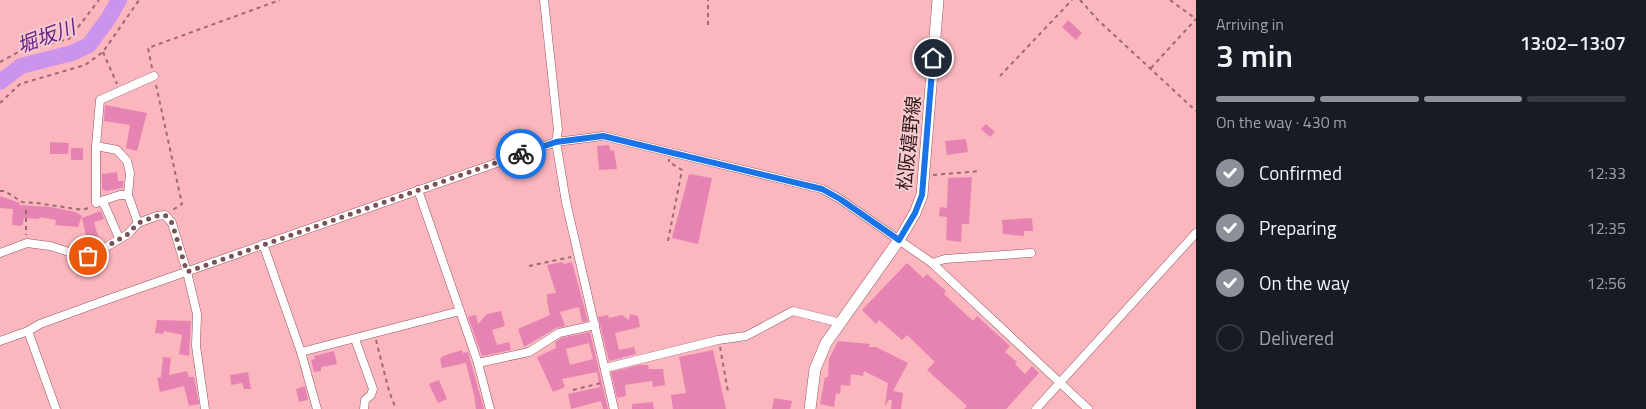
<!DOCTYPE html>
<html lang="en">
<head>
<meta charset="utf-8">
<style>
  body { margin:0; font-family:"Titillium Web","Noto Sans JP",sans-serif; background:#242831; color:#f1f3f6; height:100vh; display:flex; flex-direction:column; font-size:19px; white-space:nowrap }
  * { box-sizing:border-box; margin:0 }
  p { font-size:16px; color:#9ea1a6 }
  .icon { flex:none; width:28px; height:28px; fill:none; stroke:currentColor; stroke-width:2; stroke-linecap:round; stroke-linejoin:round }
  .map { position:relative; flex:1; overflow:hidden }
  .drawer { display:flex; flex-direction:column; background:#171b24; width:450px }
  .drawer>* { flex:none }
  .pin { position:absolute; display:grid; place-items:center; width:42px; height:42px; color:#fff; margin:-21px; border:2px solid #fff; border-radius:50%; box-shadow:0 1px 5px #0007 }
  .courier { position:absolute; display:grid; place-items:center; width:50px; height:50px; margin:-25px; border:4px solid #1a73e8; border-radius:50%; background:#fff; color:#222; box-shadow:0 1px 6px #0007 }
  .summary em { font-style:normal; font-weight:600 }
  .summary div { display:flex; flex-direction:column-reverse }
  .summary { display:flex; align-items:center; justify-content:space-between; height:85px; padding:0 20px }
  h1 { font-size:32px; font-weight:600; line-height:38px }
  .bar { display:grid; grid-template-columns:repeat(4,1fr); gap:8px 5px; align-content:center; height:60px; padding:0 20px }
  .bar i { height:6px; border-radius:4px; background:#363941 }
  .bar .on { background:#8c9099 }
  .bar p { grid-column:span 4 }
  ol { padding:0 20px; list-style:none }
  li { display:flex; align-items:center; gap:15px; height:55px }
  li p { margin-inline-start:auto }
  li .icon { padding:5px; border-radius:50%; background:#8c9099; color:#fff; stroke-width:4 }
  li:last-child { color:#9ea1a6 }
  li i { width:28px; height:28px; border:2px solid #363941; border-radius:50% }
  main { display:flex; flex:1; min-height:0 }
  .map>svg:first-child { display:block }
</style>
</head>
<body>
<main>
<div class="map">
<svg width="1196" height="409" viewBox="0 0 1196 409">
  <rect width="100%" height="100%" fill="#fbb6be"/>
  <g fill="none" stroke-linecap="round" stroke-linejoin="round">
    <!-- river -->
    <path stroke="#ca94ec" stroke-width="16" d="M0,82l21,-16 51,-13 17,-8 19,-26 11,-19"/>
  </g>
  <!-- building -->
  <g fill="#e783b2" fill-rule="evenodd">
    <path d="M1068,20l14,13 -6,7 -14,-13z"/>
    <path d="M105,105l42,8 -10,38 -11,-3 4,-23 -26,-4z"/>
    <path d="M986,124l9,8 -5,5 -9,-8z"/>
    <path d="M966,139l2,13 -21,3 -2,-14z"/>
    <path d="M50,142l19,1 -1,11h-18z"/>
    <path d="M609,145l1,5 4,1 3,18 -18,1 -2,-24z"/>
    <rect x="71" y="148" width="12" height="12"/>
    <path d="M117,172l1,9h5v7l-17,3 -4,-2v-15z"/>
    <path d="M689,174l23,4 -14,66 -26,-6z"/>
    <path d="M972,177l-3,47h-7l-1,18 -15,-2 1,-23 -8,-1 1,-9 7,1 1,-30z"/>
    <path d="M0,196l20,7 -1,2 32,2 24,5 7,4 -4,11 -23,-2 1,-5 -16,-3 -1,2 -15,-1 -1,6 -2,2 -9,-1 1,-16 -13,-1z"/>
    <path d="M101,211l3,8 -10,3 6,22 -11,5 -7,-31z"/>
    <path d="M1032,218l1,13h-9v5l-21,-2 -1,-14z"/>
    <path d="M562,262l2,2 8,-2 16,59 -6,1 -3,-15 -19,5 5,14 -9,2 -32,19 -6,-18 32,-14 -3,-14v-7l9,-1 -9,-28z"/>
    <path d="M907,263l16,15 4,-4 19,17 -2,3 29,27 4,-5 33,30 -5,6 12,10 -2,2 10,10 7,-8 7,7 -33,36h-42l3,-3 -40,-36 8,-8 -28,-27 -5,5 -23,-20 -3,4 -14,-14z"/>
    <path d="M501,311l4,15 -13,4 5,15 12,-3 2,8 -29,6 -14,-39 8,-2 2,9 9,-10z"/>
    <path d="M630,314l8,2 2,11 -25,6 4,17 15,-3 2,7 -27,7 -11,-44 10,-2 1,3 13,-3 7,5z"/>
    <path d="M157,320l34,1 -2,35 -10,-2 3,-19 -18,-4 -1,3 -8,-1z"/>
    <path d="M590,332l18,77h-5l-2,-8 -30,8 -3,-15 32,-7 -3,-15 -35,7 3,8 -12,5 -16,-35 19,-9 -1,-6 6,-4zM589,343l4,16 -23,6 -4,-16z"/>
    <path d="M838,341l32,3 -1,3h7l32,16 -15,28 10,2 -2,16h-10l1,-9h-3l-4,6 3,-23 -24,-12 -1,5 -12,-2 -1,12 -9,-1 -1,9 -4,-1 -2,14 -14,-3 5,-27h3l1,-18z"/>
    <path d="M462,350l1,3 5,-1 16,57h-8l-2,-14 -8,-32 -24,5 -2,-9 3,-3z"/>
    <path d="M713,350l13,59h-53l-2,-14 15,-2 -7,-36z"/>
    <path d="M334,351l3,13 -16,3v4l-7,1 -3,-12 4,-1 -1,-3z"/>
    <path d="M163,357l8,1 -2,17 18,-4 2,6h5l5,27 -10,2 -5,-20 -24,6 -3,-14 4,-1z"/>
    <path d="M639,365h9l1,4h14l2,16 -12,2 -1,-6 -27,4 1,11 -9,2 -6,-26z"/>
    <path d="M248,372l3,17h-7l-2,-6 -11,2 -1,-10z"/>
    <path d="M439,380l8,19 -9,4 -9,-19z"/>
    <path d="M305,386l3,14 -9,2 -3,-13z"/>
    <path d="M774,398l18,3 -2,8h-18z"/>
    <path d="M653,402l1,7h-22v-5z"/>
  </g>
  <g fill="none" stroke-linecap="round" stroke-linejoin="round">
    <!-- street casing -->
    <g stroke="#93575f" stroke-width="9">
      <g id="street">
        <path d="M544,0l14,130 -2,12 10,60 48,207"/>
        <path d="M96,146l21,4 10,11 3,12 -2,22 10,28"/>
        <path d="M418,190l60,173 12,46"/>
        <path d="M101,201l19,-6h8"/>
        <path d="M119,238l-14,-32 -4,-5 -5,2v-57l4,-46 54,-24"/>
        <path d="M263,244l38,108 159,-41"/>
        <path d="M0,253l27,-10 23,3 22,7 16,2 8,-2 32,-19 10,-11 19,-7 8,-1 7,8 15,49 10,42 -1,32 9,63"/>
        <path d="M932,263l13,-4 86,-6"/>
        <path d="M28,331l28,78"/>
        <path d="M355,339l18,50 -2,6 -6,5 -1,9"/>
        <path d="M0,341l28,-10 12,-7 66,-24 450,-158 47,-6 219,53 18,10 92,64 156,146"/>
        <path d="M301,352l16,57"/>
        <path d="M478,363l51,-11 30,-19 36,-8"/>
        <path d="M605,368l113,-28 28,-4 47,-25 48,12"/>
        <path d="M1036,409l160,-176"/>
      </g>
    </g>
    <!-- secondary casing -->
    <g stroke="#93575f" stroke-width="12">
      <path id="secondary" d="M810,409l5,-40 11,-26 73,-103 16,-27 7,-18 16,-195"/>
    </g>
    <!-- path -->
    <g stroke="#9b6b71" stroke-width="2" stroke-dasharray="4 4" stroke-linecap="butt">
      <path d="M1080,0l18,20 98,91"/>
      <path d="M1170,0l26,19"/>
      <path d="M708,25v-25"/>
      <path d="M103,52l14,32"/>
      <path d="M0,62l22,-12 47,-11 30,-39"/>
      <path d="M152,68l-4,-20 132,-48"/>
      <path d="M1151,68l45,-49"/>
      <path d="M1000,76l72,-76"/>
      <path d="M156,85l26,119 -11,7"/>
      <path d="M0,103l20,-19 65,-19 18,-13 36,-52"/>
      <path d="M933,175l48,-4"/>
      <path d="M0,191h5l17,11 15,1 46,7 7,-3"/>
      <path d="M26,210v25"/>
      <path d="M668,241l14,-71 -13,-8v-3"/>
      <path d="M529,266l42,-9"/>
      <path d="M376,340l13,51 7,18"/>
      <path d="M720,347l8,45"/>
      <path d="M573,390l28,-7"/>
    </g>
    <!-- street -->
    <use href="#street" stroke="#fff" stroke-width="8"/>
    <!-- secondary -->
    <use href="#secondary" stroke="#fff" stroke-width="11"/>
  </g>
  <g fill="none" stroke-linecap="round" stroke-linejoin="round">
    <!-- done -->
    <path stroke="#795156" stroke-width="5" stroke-dasharray="0 9" d="M88,256l8,-3 32,-19 10,-11 18,-7 9,-1 7,8 15,49 334,-118"/>
    <!-- route -->
    <path stroke="#1a73e8" stroke-width="6" d="M521,154l35,-12 47,-6 219,53 18,10 59,41 16,-27 7,-18 11,-137"/>
  </g>
  <g text-anchor="middle" dominant-baseline="central" stroke-width="4" stroke-linejoin="round" paint-order="stroke">
    <!-- street labels -->
    <g font-size="19" fill="#331a1e" stroke="#f6cbd0">
      <text transform="translate(908 143) rotate(-84)">松阪嬉野線</text>
    </g>
    <!-- water labels -->
    <g font-size="20" font-style="italic" fill="#68248b" stroke="#f6cbd0">
      <text transform="translate(46 36) rotate(-20)">堀坂川</text>
    </g>
  </g>
</svg>
<div class="pin" style="left:88px;top:256px;background:#ea580c"><svg class="icon" aria-label="bag" viewBox="0 0 24 24"><path d="M5 8h14l-1 12H6zM9 8a3 3 0 0 1 6 0"/></svg></div>
<div class="pin" style="left:933px;top:58px;background:#1f2937"><svg class="icon" aria-label="home" viewBox="0 0 24 24"><path d="M3 11l9-7 9 7M6 9v11h12V9"/></svg></div>
<div class="courier" style="left:521px;top:154px"><svg class="icon" aria-label="bike" viewBox="0 0 24 24"><circle cx="6" cy="16" r="4"/><circle cx="18" cy="16" r="4"/><path d="M6 16l4-8h5l3 8M10 8l3 8H6M13 5h3"/></svg></div>
</div>
<section class="drawer">
<div class="summary"><div><h1>3 min</h1><p>Arriving in</p></div><em>13:02–13:07</em></div>
<div class="bar"><i class="on"></i><i class="on"></i><i class="on"></i><i></i><p>On the way · 430 m</p></div>
<ol>
<li><svg class="icon" aria-label="check" viewBox="0 0 24 24"><path d="M5 12l5 5 9-10"/></svg>Confirmed<p>12:33</p></li>
<li><svg class="icon" aria-label="check" viewBox="0 0 24 24"><path d="M5 12l5 5 9-10"/></svg>Preparing<p>12:35</p></li>
<li><svg class="icon" aria-label="check" viewBox="0 0 24 24"><path d="M5 12l5 5 9-10"/></svg>On the way<p>12:56</p></li>
<li><i></i>Delivered</li>
</ol>
</section>
</main>
</body>
</html>
